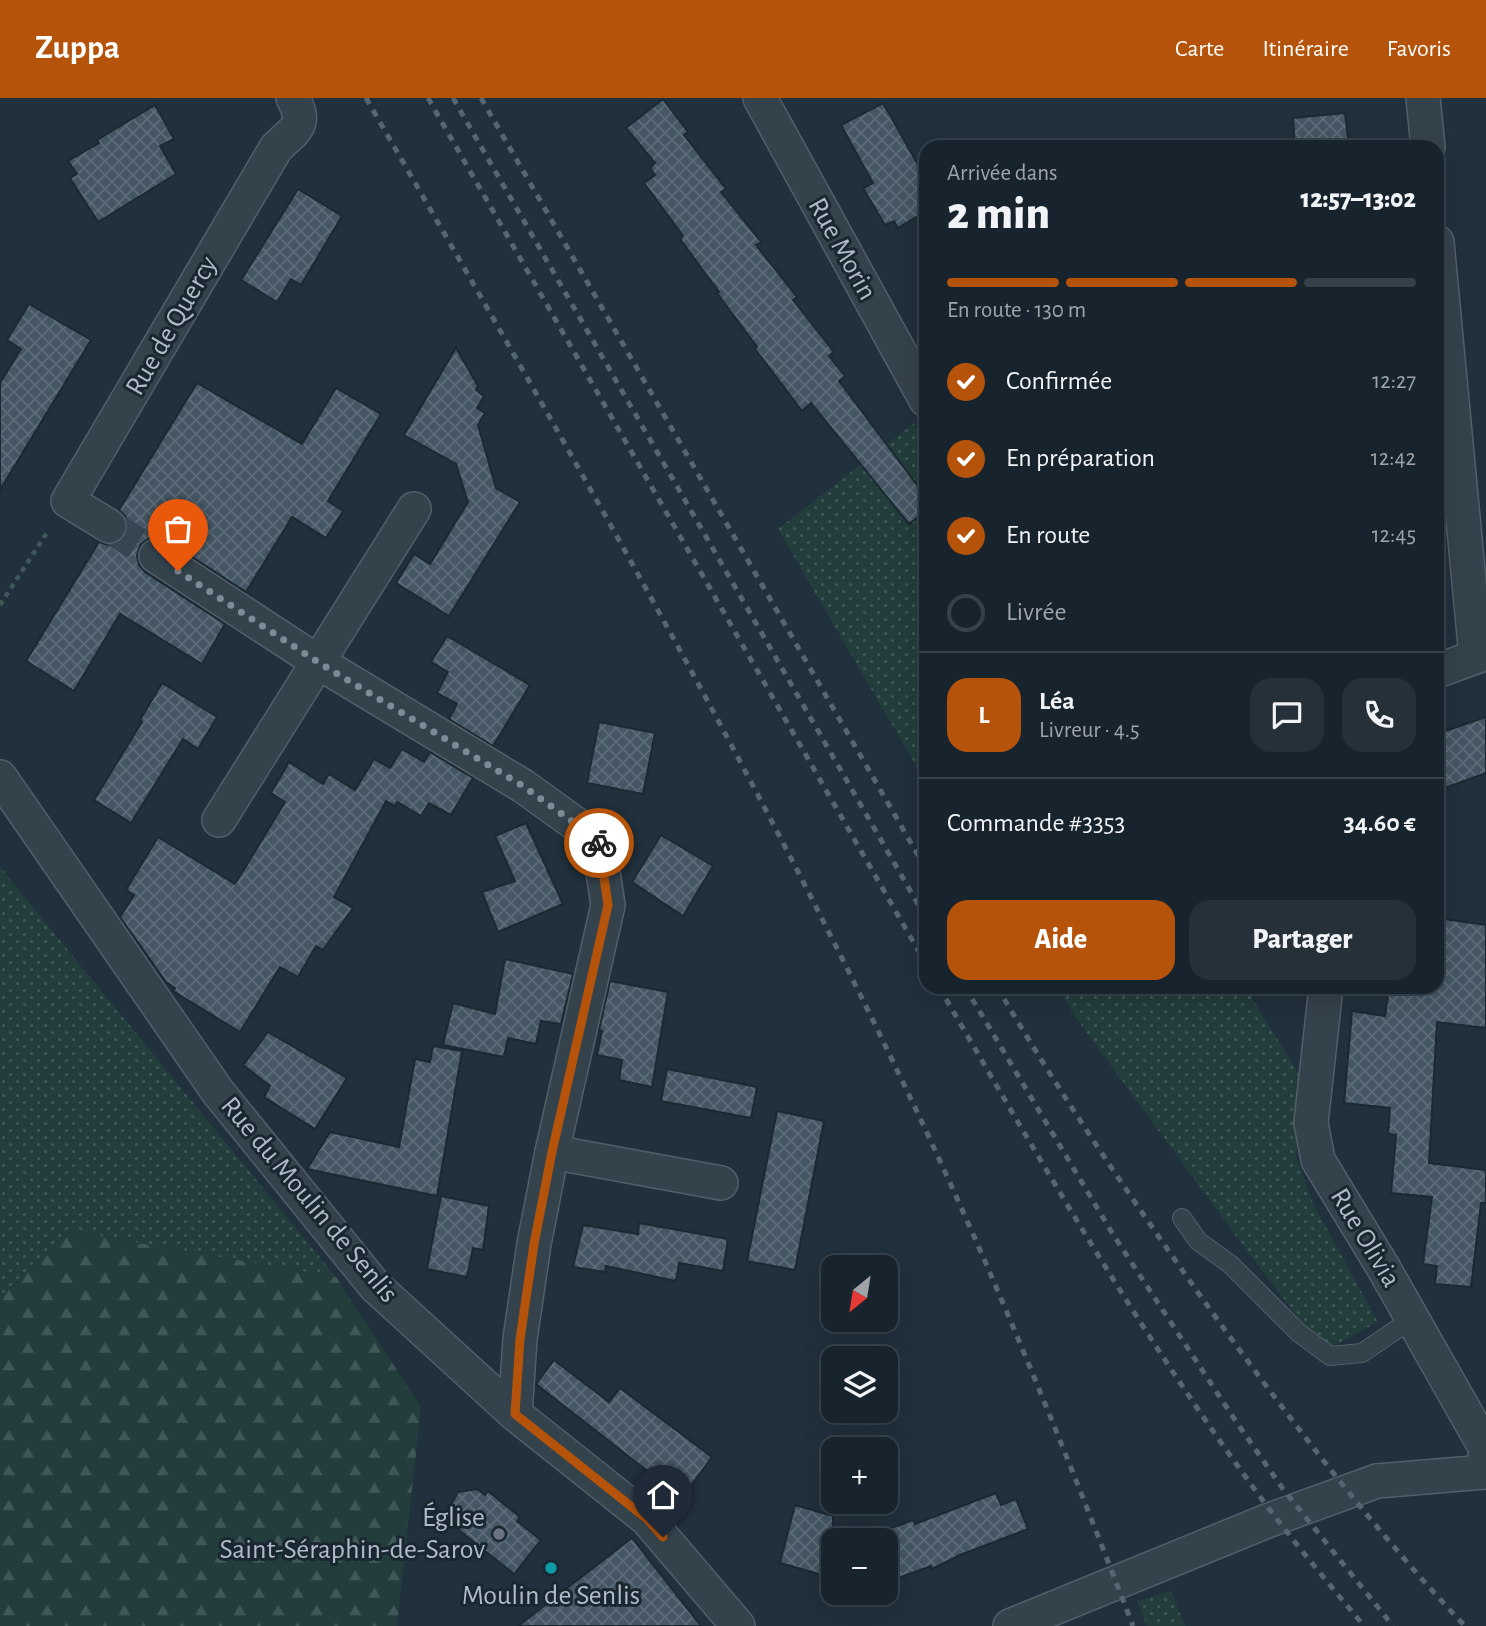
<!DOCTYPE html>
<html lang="fr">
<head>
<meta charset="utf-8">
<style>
  body { margin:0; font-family:"Alegreya Sans",sans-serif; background:#253039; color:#f1f3f6; height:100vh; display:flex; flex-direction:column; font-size:26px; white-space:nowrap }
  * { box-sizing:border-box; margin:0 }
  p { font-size:23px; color:#9fa4aa }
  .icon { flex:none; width:38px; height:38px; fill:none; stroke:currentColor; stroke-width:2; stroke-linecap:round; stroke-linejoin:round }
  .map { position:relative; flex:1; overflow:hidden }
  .details { position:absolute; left:919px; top:42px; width:525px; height:854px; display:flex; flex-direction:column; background:#18242d; border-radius:21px; box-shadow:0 7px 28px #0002,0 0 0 2px #364149 }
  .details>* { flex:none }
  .needle { width:46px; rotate:210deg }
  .tools { position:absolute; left:821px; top:1157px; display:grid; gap:14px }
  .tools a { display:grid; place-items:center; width:77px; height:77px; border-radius:14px; background:#18242d; box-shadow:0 7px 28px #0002,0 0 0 2px #364149; font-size:35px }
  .pin { position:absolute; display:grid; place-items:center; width:60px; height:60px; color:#fff; margin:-72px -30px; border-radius:50% 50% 50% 0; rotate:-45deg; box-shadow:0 0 7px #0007 }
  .pin .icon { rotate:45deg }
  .courier { position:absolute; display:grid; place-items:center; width:70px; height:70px; margin:-35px; border:5px solid #b45309; border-radius:50%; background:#fff; color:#222; box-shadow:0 2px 9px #0007 }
  .head em { font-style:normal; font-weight:800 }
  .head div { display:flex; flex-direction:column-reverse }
  .head { display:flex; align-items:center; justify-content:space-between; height:119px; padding:0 28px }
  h1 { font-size:46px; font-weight:800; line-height:52px }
  .bar { display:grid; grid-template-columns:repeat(4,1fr); gap:10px 7px; align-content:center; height:84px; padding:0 28px }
  .bar i { height:9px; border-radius:5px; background:#364149 }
  .bar .on { background:#b45309 }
  .bar p { grid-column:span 4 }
  .line { display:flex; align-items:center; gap:18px; padding:0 28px; border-top:2px solid #364149 }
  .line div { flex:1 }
  .round { display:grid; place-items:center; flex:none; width:74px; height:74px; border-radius:21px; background:#253039 }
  ol { padding:0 28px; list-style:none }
  li { display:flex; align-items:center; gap:21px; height:77px }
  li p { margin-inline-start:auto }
  li .icon { padding:7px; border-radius:50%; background:#b45309; color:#fff; stroke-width:4 }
  li:last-child { color:#9fa4aa }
  li i { width:38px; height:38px; border:4px solid #364149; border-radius:50% }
  .button { display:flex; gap:14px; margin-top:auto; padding:14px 28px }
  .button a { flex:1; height:80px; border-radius:21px; background:#b45309; color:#fff; font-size:28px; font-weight:800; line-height:80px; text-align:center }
  .button a+a { background:#253039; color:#f1f3f6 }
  header { display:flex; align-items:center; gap:42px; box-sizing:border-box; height:98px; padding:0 35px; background:#b45309; color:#fff }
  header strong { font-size:33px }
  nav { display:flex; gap:38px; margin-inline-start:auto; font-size:24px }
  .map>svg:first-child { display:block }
</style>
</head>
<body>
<header>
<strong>Zuppa</strong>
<nav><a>Carte</a><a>Itinéraire</a><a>Favoris</a></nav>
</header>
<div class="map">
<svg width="1486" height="1528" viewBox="0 0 1486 1528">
  <defs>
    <pattern id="green-dots" width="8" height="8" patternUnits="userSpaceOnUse" patternTransform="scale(1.75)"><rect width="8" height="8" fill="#223d3c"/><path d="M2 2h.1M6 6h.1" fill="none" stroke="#405757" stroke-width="1.8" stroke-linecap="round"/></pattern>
    <pattern id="forest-firs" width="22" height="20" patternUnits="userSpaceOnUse" patternTransform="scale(1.75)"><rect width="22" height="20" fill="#223d3c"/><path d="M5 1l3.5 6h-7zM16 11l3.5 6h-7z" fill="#405757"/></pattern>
    <pattern id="building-cross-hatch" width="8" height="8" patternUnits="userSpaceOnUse" patternTransform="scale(1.75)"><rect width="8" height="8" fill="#445663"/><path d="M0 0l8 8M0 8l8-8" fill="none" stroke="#5c6c78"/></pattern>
  </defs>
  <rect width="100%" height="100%" fill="#20303c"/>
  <!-- green -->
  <g fill="url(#green-dots)">
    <path d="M914,325l12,20v340l-148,-254z"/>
    <path d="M0,769l336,410 -267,-46 -69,67z"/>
    <path d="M1056,889h189l57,92 -6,78 17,46 65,119 -54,29 -80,-104 -168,-229z"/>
    <path d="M1171,1493l14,35h-38l-10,-25z"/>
  </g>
  <!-- forest -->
  <path fill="url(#forest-firs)" d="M69,1133l267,46 85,130 -24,219h-397v-328z"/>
  <!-- building -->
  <g fill="url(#building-cross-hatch)" stroke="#1b2932" stroke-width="2">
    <path d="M663,1l25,33 -4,3 42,54 -5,3 40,50 -5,3 41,52 -4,3 41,52 -5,4 16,20 -6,5 87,116v14l-17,13 -98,-121 -9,8 -47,-62 2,-2 -40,-54 2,-1 -39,-53 3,-3 -39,-53 11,-8 -5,-7 5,-5 -29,-35z"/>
    <path d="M883,5l43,76v32l-28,17 -4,-7 -9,4 -22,-37 10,-5 -32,-58z"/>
    <path d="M155,7l19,34 -14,7 16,28 -78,48 -28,-44 7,-4 -9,-13 31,-18 -2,-3z"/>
    <path d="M1345,15l4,34h-54l-2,-29z"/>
    <path d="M298,91l44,27 -41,69 -10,-6 -14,23 -36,-22z"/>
    <path d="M29,206l62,36 -91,150v-107l21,-34 -14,-9z"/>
    <path d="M456,250l22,38 -2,4 8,6 -7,12 8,5 -7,12 18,63 24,14 -71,114 -53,-33 18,-29 16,10 38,-62 -12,-38 -52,-29z"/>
    <path d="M197,285l105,61 34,-56 45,26 -53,87 15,10 -17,27 -34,-21 -46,75 -80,-52 -10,-3 -8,2 -8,6 -3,11 2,9 6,7 80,52 -23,40 -82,-50 -46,77 -48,-30 73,-119 9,3 10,-2 8,-8 2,-9 -2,-9 -7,-7z"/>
    <path d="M447,538l83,49 -37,61 -44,-27 8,-15 -20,-11 11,-21 -17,-10z"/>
    <path d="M162,585l55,34 -19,32 -15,-10 -52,84 -37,-23 48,-78 -2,-2z"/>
    <path d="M1486,619v56l-49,18v-57z"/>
    <path d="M599,624l56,11 -12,61 -56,-11z"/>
    <path d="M402,651l22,13 6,-10 43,26 -22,37 -22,-12 -8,13 -24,-14 -2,4 -9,-5 -52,96 19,11 -30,42 -7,-4 -18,31 -18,-10 -40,65 -67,-41 2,-3 -9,-6 -46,-65 14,-22 -8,-5 32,-53 77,47 50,-82 -14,-9 18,-31 34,22 6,-10 26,16 19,-31 16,9z"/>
    <path d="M526,725l37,81 -65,28 -16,-40 33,-11 -20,-45z"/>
    <path d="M661,737l52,31 -30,50 -51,-34z"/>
    <path d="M1437,820l49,7v103l-49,-6 -8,141 57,7v33h-5l-10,84 -36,-3 2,-18 -14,-2 9,-67 -41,-4 5,-58 -8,-1 2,-26 -46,-5 8,-92 33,5 4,-29h48z"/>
    <path d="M505,861l68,15 -12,50 -20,-3 -5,23 -28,-6 -4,19 -61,-12 10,-42 42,11z"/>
    <path d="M610,883l58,11 -16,95 -33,-7 3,-20 -25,-5 5,-24 -3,-1z"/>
    <path d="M268,934l79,46 -32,51 -51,-32 6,-11 -27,-21z"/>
    <path d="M433,948l29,5 -25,145 -130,-27 23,-37 69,15 16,-88 15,3z"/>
    <path d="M667,971l90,18 -6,31 -90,-17z"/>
    <path d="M777,1013l47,10 -29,149 -48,-9z"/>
    <path d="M441,1098l48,10 -6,44 -10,-2 -6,29 -40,-8z"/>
    <path d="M639,1125l89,16 -5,32 -44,-8 -3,18 -70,-15 -1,6 -32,-5 10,-42 55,9z"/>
    <path d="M554,1262l55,42 11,-14 92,69 -30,41 -146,-114z"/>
    <path d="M477,1391l8,6 3,-4 32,26 -3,4 24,19 -27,34 -59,-47 -4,-22 7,-13z"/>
    <path d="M996,1395l5,12 15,-6 12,30 -68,26 -28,14 -1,-3 -41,15 -4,-13v-28h-11l-2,-5 40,-15 2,4z"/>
    <path d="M795,1407l38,11v62l-53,-15z"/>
    <path d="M632,1440l69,88h-183z"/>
  </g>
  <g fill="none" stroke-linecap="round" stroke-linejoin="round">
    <!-- street-tunnel -->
    <path stroke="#354551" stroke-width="33" stroke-dasharray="33 17" stroke-linecap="butt" d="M109,428l47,30"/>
    <!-- lane casing -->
    <g stroke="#525f6a" stroke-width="20">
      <path id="lane" d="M1182,1120l16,23 32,23 69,69 31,23 32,-3 50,-34"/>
    </g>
    <!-- street casing -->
    <g stroke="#525f6a" stroke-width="36">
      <g id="street">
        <path d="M760,0l166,302"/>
        <path d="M1423,0l5,49"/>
        <path d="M1437,144l39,414"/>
        <path d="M109,428l-41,-25 208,-353c19,-19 32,-22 17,-50"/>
        <path d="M156,458l162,106 205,124 75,54 10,65 -56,247 -18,92 -14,95 -5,75"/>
        <path d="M1437,573l49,-18"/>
        <path d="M0,679l218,315 157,194 140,128 132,105 91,107"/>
        <path d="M219,722l195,-311"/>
        <path d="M1326,889l-15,136 7,37 65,107 102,180 1,25"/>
        <path d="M552,1054l169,31"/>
        <path d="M1010,1528l257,-105 110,-40 109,-9"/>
      </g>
    </g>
    <!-- path -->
    <path stroke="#405958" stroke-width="4.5" stroke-dasharray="5 5" stroke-linecap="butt" d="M0,507l48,-74"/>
    <!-- lane -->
    <use href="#lane" stroke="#34424c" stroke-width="18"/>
    <!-- street -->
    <use href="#street" stroke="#34424c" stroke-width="33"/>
    <!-- rail -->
    <g stroke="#556673" stroke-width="5" stroke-dasharray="7 7" stroke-linecap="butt">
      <path d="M366,0c189,327 380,655 543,997 83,173 155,352 224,531"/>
      <path d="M428,0l498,866"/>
      <path d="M453,0l473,820"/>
      <path d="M481,0l445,771"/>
      <path d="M939,889c102,175 204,352 325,515 32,43 66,83 100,124"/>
      <path d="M965,889l149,249 119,181 50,72 110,137"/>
      <path d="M997,889c69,117 146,229 225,339 76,104 154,206 243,300"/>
    </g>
  </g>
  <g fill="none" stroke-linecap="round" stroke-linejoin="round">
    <!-- done -->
    <path stroke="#7d8b97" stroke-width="7" stroke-dasharray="0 12.6" d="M178,473l140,91 205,124 75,54 1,3"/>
    <!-- route -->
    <path stroke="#b45309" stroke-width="9" d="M599,745l9,62 -56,247 -18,92 -14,95 -5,75 132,105 16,18"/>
  </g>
  <!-- markers -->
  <circle fill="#6b7280" stroke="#192730" stroke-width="2.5" cx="499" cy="1436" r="7"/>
  <circle fill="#0f9aa8" stroke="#192730" stroke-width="2.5" cx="551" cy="1470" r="7"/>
  <g text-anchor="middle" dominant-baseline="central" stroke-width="6" stroke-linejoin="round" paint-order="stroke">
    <!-- street labels -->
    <g font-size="28" fill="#afbcc8" stroke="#192730">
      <text transform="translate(842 151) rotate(61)">Rue Morin</text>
      <text transform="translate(172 228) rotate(-60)">Rue de Quercy</text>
      <text transform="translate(309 1102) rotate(50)">Rue du Moulin de Senlis</text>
      <text transform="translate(1365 1140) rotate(59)">Rue Olivia</text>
    </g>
    <!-- poi labels -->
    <g font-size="28" fill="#afbcc8" stroke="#192730" text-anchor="end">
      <text x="485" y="1420">Église<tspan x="485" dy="32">Saint-Séraphin-de-Sarov</tspan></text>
      <text x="551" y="1498" text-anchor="middle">Moulin de Senlis</text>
    </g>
  </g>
</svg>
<div class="tools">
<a><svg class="needle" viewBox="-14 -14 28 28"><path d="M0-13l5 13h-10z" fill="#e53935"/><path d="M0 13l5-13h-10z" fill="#9fa4aa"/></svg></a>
<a><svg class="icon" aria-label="layers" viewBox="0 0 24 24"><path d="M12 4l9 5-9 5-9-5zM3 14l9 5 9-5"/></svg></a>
<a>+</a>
<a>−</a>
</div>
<div class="pin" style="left:178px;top:473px;background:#ea580c"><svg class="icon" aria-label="bag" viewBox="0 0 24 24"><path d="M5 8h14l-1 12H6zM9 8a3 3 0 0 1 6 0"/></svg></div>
<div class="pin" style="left:663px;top:1439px;background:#1f2937"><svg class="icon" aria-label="home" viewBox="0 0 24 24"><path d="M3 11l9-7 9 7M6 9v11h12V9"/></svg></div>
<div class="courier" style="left:599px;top:745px"><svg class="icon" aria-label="bike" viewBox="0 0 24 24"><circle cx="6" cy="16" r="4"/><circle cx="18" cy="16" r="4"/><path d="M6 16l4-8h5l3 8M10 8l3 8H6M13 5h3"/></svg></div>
<section class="details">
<div class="head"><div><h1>2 min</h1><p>Arrivée dans</p></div><em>12:57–13:02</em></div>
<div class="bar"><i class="on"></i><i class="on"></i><i class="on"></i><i></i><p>En route · 130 m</p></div>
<ol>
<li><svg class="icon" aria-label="check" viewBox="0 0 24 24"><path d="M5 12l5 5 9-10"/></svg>Confirmée<p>12:27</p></li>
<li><svg class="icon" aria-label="check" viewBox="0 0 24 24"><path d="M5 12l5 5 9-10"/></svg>En préparation<p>12:42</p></li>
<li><svg class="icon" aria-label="check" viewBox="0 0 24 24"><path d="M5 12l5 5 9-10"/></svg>En route<p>12:45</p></li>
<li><i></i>Livrée</li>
</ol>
<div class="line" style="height:126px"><b class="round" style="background:#b45309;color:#fff">L</b><div><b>Léa</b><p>Livreur · 4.5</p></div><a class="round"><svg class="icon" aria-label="chat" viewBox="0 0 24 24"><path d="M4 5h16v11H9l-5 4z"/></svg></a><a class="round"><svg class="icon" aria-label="phone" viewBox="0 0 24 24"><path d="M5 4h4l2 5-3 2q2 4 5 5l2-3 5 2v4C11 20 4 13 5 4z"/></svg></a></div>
<div class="line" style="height:91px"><div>Commande #3353</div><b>34.60 €</b></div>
<div class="button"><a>Aide</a><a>Partager</a></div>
</section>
</div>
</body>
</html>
